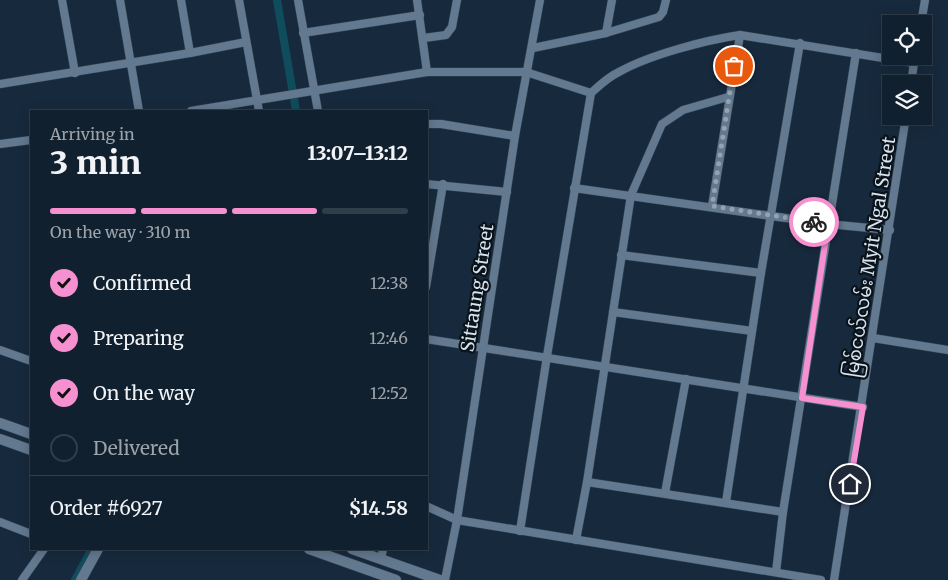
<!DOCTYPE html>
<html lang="en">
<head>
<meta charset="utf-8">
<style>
  body { margin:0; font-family:Merriweather,"Noto Sans Myanmar",serif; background:#1e2d3a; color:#f1f3f6; height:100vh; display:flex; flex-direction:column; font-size:19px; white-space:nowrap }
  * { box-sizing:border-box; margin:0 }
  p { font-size:16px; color:#9ca3aa }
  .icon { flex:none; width:28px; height:28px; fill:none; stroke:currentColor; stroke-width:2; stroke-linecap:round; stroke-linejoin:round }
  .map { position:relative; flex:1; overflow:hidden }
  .side { position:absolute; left:30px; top:110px; width:398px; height:440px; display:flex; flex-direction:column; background:#11202e; border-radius:0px; box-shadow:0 2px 12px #0003,0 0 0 1px #303e4a }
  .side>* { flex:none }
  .fabs { position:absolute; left:882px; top:15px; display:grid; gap:10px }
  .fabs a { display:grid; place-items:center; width:50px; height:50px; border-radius:0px; background:#11202e; box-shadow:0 2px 12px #0003,0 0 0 1px #303e4a; font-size:25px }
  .pin { position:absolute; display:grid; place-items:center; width:42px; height:42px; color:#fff; margin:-21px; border:2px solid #fff; border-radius:50%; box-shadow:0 1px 5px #0007 }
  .courier { position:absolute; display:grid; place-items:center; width:50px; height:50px; margin:-25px; border:4px solid #f690d0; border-radius:50%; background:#fff; color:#222; box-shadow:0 1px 6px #0007 }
  .headline em { font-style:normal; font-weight:800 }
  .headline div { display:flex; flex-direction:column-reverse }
  .headline { display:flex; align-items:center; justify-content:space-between; height:85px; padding:0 20px }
  h1 { font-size:32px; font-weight:800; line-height:38px }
  .bar { display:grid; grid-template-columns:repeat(4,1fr); gap:8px 5px; align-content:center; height:60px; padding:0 20px }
  .bar i { height:6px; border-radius:4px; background:#303e4a }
  .bar .current { background:#f690d0 }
  .bar p { grid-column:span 4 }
  .line { display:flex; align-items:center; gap:12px; padding:0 20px; border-top:1px solid #303e4a }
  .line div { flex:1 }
  ol { padding:0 20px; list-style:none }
  li { display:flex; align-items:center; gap:15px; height:55px }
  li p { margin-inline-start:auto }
  li .icon { padding:5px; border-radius:50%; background:#f690d0; color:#111; stroke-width:4 }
  li:last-child { color:#9ca3aa }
  li i { width:28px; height:28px; border:2px solid #303e4a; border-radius:50% }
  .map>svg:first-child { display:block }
</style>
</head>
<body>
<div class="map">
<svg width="948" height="580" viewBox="0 0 948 580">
  <rect width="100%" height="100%" fill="#172a3d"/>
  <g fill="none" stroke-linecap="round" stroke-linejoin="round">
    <!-- canal -->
    <g stroke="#0f4d5c" stroke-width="8">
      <path d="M277,0l19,111"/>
      <path d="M75,580l17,-31"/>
    </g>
    <!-- minor casing -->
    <g stroke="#354454" stroke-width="9">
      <g id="minor">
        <path d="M62,0l13,73"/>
        <path d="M120,0l19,111"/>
        <path d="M181,0l9,53"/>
        <path d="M239,0l20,111"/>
        <path d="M298,0l20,111"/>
        <path d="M417,0l10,72"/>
        <path d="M921,24l4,-24"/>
        <path d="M303,33l117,-18"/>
        <path d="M606,33l6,-33"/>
        <path d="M424,38l22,-3 6,-8 5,-27"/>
        <path d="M533,48l73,-15 53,-16 4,-5 3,-12"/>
        <path d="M0,84l190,-31 56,-11"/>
        <path d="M911,84l4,-28"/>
        <path d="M191,111l236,-39h99l65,21"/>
        <path d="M426,124h15l74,12"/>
        <path d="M0,144l31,-4"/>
        <path d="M426,184l81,8"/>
        <path d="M574,188l254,36 62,6"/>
        <path d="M712,206l28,-171"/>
        <path d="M621,255l140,18"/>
        <path d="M426,287l17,-103"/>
        <path d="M613,312l139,19"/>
        <path d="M873,338l75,12"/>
        <path d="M426,339l437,68"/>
        <path d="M0,350l31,11"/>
        <path d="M587,482l196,30"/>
        <path d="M665,493l21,-114"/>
        <path d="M726,502l35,-229 39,-230"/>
        <path d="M426,506l31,14 364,60"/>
        <path d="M0,522l31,12"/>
        <path d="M520,531l27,-175 44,-263c9,-8 17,-16 28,-21 30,-17 87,-32 121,-37l174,28"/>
        <path d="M576,540l11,-58 44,-287 31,-71 21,-14 45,-13"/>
        <path d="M381,559l2,-10"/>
        <path d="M776,572l7,-60 73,-459"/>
        <path d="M22,580l22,-31"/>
        <path d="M445,580l12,-60 58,-384 25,-136"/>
        <path d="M834,580l72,-464"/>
      </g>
    </g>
    <!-- tertiary casing -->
    <g stroke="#354454" stroke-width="11">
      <g id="tertiary">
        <path d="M0,423l31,11"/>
        <path d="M0,439l31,11"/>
        <path d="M309,549l87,31"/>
        <path d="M352,549l88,31"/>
        <path d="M81,580l17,-31"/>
      </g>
    </g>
    <!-- minor -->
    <use href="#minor" stroke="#63798f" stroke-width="8"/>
    <!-- tertiary -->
    <use href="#tertiary" stroke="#63798f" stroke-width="10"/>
  </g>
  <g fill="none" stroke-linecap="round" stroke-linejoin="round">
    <!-- done -->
    <path stroke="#94a3b1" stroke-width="5" stroke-dasharray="0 9" d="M734,66l-22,140 102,16"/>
    <!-- route -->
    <path stroke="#f690d0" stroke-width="6" d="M814,222l14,2 -26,174 61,9 -13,77"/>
  </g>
  <g text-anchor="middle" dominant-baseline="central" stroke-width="4.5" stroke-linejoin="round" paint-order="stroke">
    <!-- street labels -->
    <g font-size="18" fill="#d7e4f0" stroke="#0a121a">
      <text transform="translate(870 257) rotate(-81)">မြစ်ငယ်လမ်း Myit Ngal Street</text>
      <text transform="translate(477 288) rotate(-81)">Sittaung Street</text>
    </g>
  </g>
</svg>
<div class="fabs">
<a><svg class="icon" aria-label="locate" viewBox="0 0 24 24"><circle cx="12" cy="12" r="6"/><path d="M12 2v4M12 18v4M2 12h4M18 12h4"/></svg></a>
<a><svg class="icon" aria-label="layers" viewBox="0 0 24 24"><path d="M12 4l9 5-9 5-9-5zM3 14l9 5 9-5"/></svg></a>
</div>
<div class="pin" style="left:734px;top:66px;background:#ea580c"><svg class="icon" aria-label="bag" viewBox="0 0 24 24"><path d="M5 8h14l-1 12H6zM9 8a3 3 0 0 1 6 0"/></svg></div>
<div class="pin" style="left:850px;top:484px;background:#1f2937"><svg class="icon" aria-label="home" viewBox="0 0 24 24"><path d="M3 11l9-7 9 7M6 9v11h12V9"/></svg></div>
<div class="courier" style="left:814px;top:222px"><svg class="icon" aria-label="bike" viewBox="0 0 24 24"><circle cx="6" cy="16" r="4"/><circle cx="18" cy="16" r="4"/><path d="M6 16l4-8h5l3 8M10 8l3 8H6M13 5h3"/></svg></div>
<section class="side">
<div class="headline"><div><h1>3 min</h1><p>Arriving in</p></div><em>13:07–13:12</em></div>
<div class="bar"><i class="current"></i><i class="current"></i><i class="current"></i><i></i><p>On the way · 310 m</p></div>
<ol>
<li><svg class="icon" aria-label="check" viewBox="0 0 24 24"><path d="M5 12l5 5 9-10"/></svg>Confirmed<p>12:38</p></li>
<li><svg class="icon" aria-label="check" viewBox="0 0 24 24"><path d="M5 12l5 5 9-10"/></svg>Preparing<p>12:46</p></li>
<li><svg class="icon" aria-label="check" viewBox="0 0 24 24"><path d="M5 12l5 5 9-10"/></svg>On the way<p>12:52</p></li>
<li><i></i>Delivered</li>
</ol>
<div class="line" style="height:65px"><div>Order #6927</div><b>$14.58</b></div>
</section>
</div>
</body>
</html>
